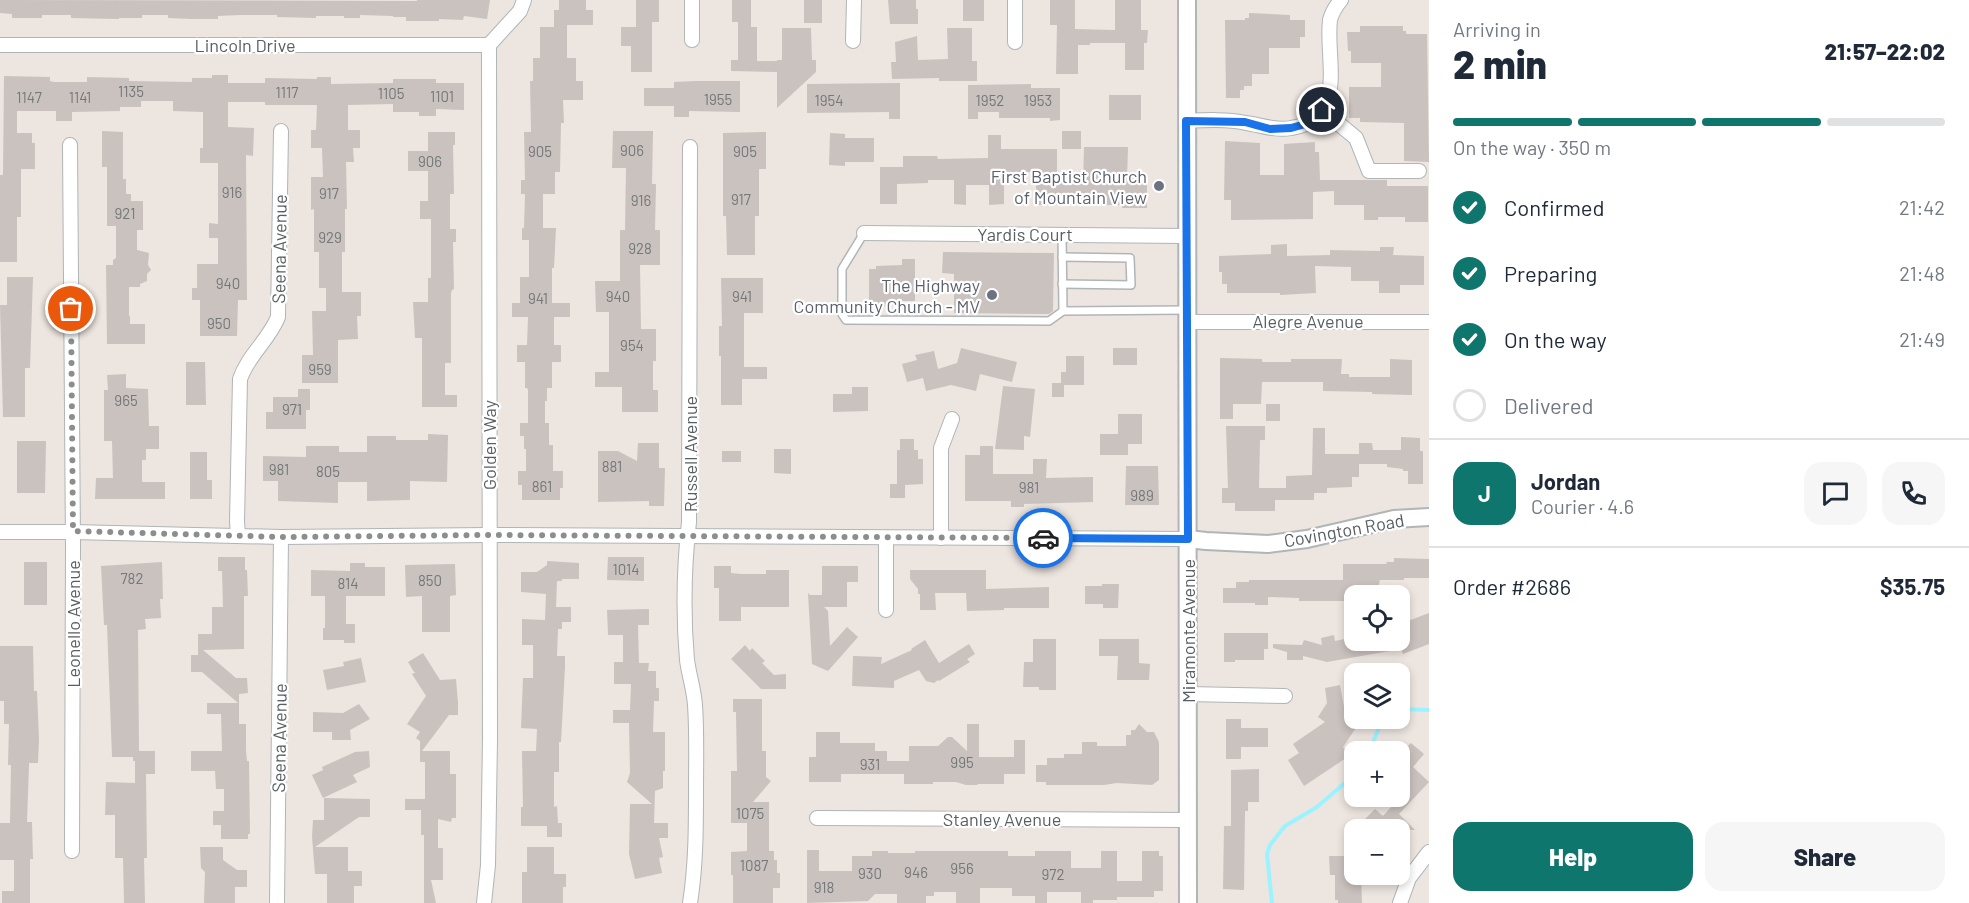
<!DOCTYPE html>
<html lang="en">
<head>
<meta charset="utf-8">
<style>
  body { margin:0; font-family:Barlow,sans-serif; background:#f6f6f7; color:#1f2937; height:100vh; display:flex; flex-direction:column; font-size:22px; white-space:nowrap }
  * { box-sizing:border-box; margin:0 }
  p { font-size:20px; color:#747a83 }
  .icon { flex:none; width:33px; height:33px; fill:none; stroke:currentColor; stroke-width:2; stroke-linecap:round; stroke-linejoin:round }
  .map { position:relative; flex:1; overflow:hidden }
  .details { display:flex; flex-direction:column; background:#fff; width:540px }
  .details>* { flex:none }
  .controls { position:absolute; left:1344px; top:585px; display:grid; gap:12px }
  .controls a { display:grid; place-items:center; width:66px; height:66px; border-radius:12px; background:#fff; box-shadow:0 3px 9px #0003; font-size:30px }
  .pin { position:absolute; display:grid; place-items:center; width:51px; height:51px; color:#fff; margin:-26px; border:3px solid #fff; border-radius:50%; box-shadow:0 2px 6px #0007 }
  .courier { position:absolute; display:grid; place-items:center; width:60px; height:60px; margin:-30px; border:4px solid #1a73e8; border-radius:50%; background:#fff; color:#222; box-shadow:0 2px 8px #0007 }
  .summary em { font-style:normal; font-weight:800 }
  .summary div { display:flex; flex-direction:column-reverse }
  .summary { display:flex; align-items:center; justify-content:space-between; height:102px; padding:0 24px }
  h1 { font-size:39px; font-weight:800; line-height:45px }
  .bar { display:grid; grid-template-columns:repeat(4,1fr); gap:9px 6px; align-content:center; height:72px; padding:0 24px }
  .bar i { height:8px; border-radius:4px; background:#e0e1e3 }
  .bar .active { background:#0f766e }
  .bar p { grid-column:span 4 }
  .line { display:flex; align-items:center; gap:15px; padding:0 24px; border-top:2px solid #e0e1e3 }
  .line div { flex:1 }
  .round { display:grid; place-items:center; flex:none; width:63px; height:63px; border-radius:18px; background:#f6f6f7 }
  ol { padding:0 24px; list-style:none }
  li { display:flex; align-items:center; gap:18px; height:66px }
  li p { margin-inline-start:auto }
  li .icon { padding:6px; border-radius:50%; background:#0f766e; color:#fff; stroke-width:4 }
  li:last-child { color:#747a83 }
  li i { width:33px; height:33px; border:3px solid #e0e1e3; border-radius:50% }
  .primary-button { display:flex; gap:12px; margin-top:auto; padding:12px 24px }
  .primary-button a { flex:1; height:69px; border-radius:18px; background:#0f766e; color:#fff; font-size:24px; font-weight:800; line-height:69px; text-align:center }
  .primary-button a+a { background:#f6f6f7; color:#1f2937 }
  main { display:flex; flex:1; min-height:0 }
  .map>svg:first-child { display:block }
</style>
</head>
<body>
<main>
<div class="map">
<svg width="1429" height="903" viewBox="0 0 1429 903">
  <rect width="100%" height="100%" fill="#ede5df"/>
  <g fill="none" stroke-linecap="round" stroke-linejoin="round">
    <!-- stream -->
    <g stroke="#9cf3ff" stroke-width="4">
      <path d="M1400,709l29,1"/>
      <path d="M1369,752l14,-34"/>
      <path d="M1272,903l-5,-49 3,-9 15,-19 32,-19 37,-32"/>
    </g>
  </g>
  <!-- building -->
  <g fill="#cac2be">
    <path d="M0,0l417,1v-1h73l-3,19 -23,-3 -1,4 -24,-1v2h-33v-4h-13v-1l-33,-1v3h-16v-2h-28v2l-39,-1v-2h-37l-22,1v3h-27l-23,-1v-3h-26v3h-23v1l-48,-1v-3h-29v3h-30v-4l-12,-1z"/>
    <path d="M559,0h27v10h7v15h-26v33h9v23h7v19h-20l1,23h-3l-1,49h-5v22h-12v34h13l-2,40h-2v35h18v14h-16v28h7v17h-9v26h-5v13h-2v22h4v22h4v26h10v17h-3v12h-38v-15h-4v-14h8v-22h-2v-13h-4v-13h8v-33l-1,-2h-2v-26h-8v-17h10l1,-28h-16v-14h8v-26h9v-37h-7v-12h2l1,-34h-4v-14h4l-1,-48h7l-1,-51h3v-23h7v-31h14v-17h5z"/>
    <path d="M636,0h23v22h-7v50h-21v-26h-10v-19h15z"/>
    <path d="M732,0h19v27h6v34h20v-1h5v-32h29l1,32h4v12l-39,36v-36l-46,-1v-11h7v-38h-6z"/>
    <rect x="804" y="0" width="18" height="23"/>
    <path d="M888,0h28v9h2v15h-28z"/>
    <rect x="963" y="0" width="21" height="21"/>
    <path d="M1050,0h25v29l40,1v-30h26v30h7l-1,13h-3v27h-19v-27h-35v2h-12v29h-22l1,-49h-7z"/>
    <path d="M1249,13l41,2v5h15v17h-5v11h-31v26h-17v12h-8v4h-4v8h-14l-1,-78h20v-2h4z"/>
    <path d="M1360,26h43v5h3v3h21l2,128 -25,-1v-38l-44,-1v-4h-11v-31h32v-24h-30v-12h-3l-1,-19h13z"/>
    <path d="M947,28h25v33h5v20h-38v-3l-47,1 -1,-17h5l-1,-20 22,-6 1,24 30,-1z"/>
    <path d="M212,75h16v8h37v-5l52,1v-2h14v7l62,-1v-4h43v4h28v27l-28,-1v7h-17v-4h-26v-8l-45,1v25h12v18h-7l1,14h-8l1,47h-2v43h-3v40h19v24h-4l1,23 -20,1v43h-36v-28h11l-1,-44h14v-23h-7v-36h-5v-43l-3,1v-33h12l-1,-29h-11v-18h5l1,-25h-52v-3h-37v25l26,1 -1,28 -7,-1 1,145h-9l-1,36h-37v-36h-8v-12h5v-24h21v-26h-9v-15l9,1v-61h-18v-15h3v-36l-30,-1v-10h-32v6h-21v4l-48,1v9h-16v-10h-39v22h15v10h3v26h-14v48h-4v45h-17v-87h3l1,-99 46,1v4l4,1h33v-5l42,1v3l63,1v-4h20z"/>
    <path d="M696,81h44v31l-51,-1v6h-15v-11h-30v-18h30v-6z"/>
    <path d="M900,83v36h-11v-7l-82,1v-29z"/>
    <path d="M1031,84v4h29v32l-10,1v-3h-51v-6h-21v7h-10v-34z"/>
    <rect x="1109" y="95" width="32" height="25"/>
    <path d="M102,131l21,1v47h3v15h5v7h12v29h-6v20l12,3 -1,12 3,5 -4,4v7l-7,3v3h-11v29h1v8h15v20h-38l-1,-79h7v-5l3,-2v-32h-9v-59h-5z"/>
    <path d="M613,131h40l-1,53h4l-1,46h5v35h-20l1,64h15v32h-3v29h5v22h-36v-25h-27v-15h14v-60h-13l-1,-31h25v-51h5l1,-62h-14z"/>
    <rect x="1062" y="131" width="19" height="18"/>
    <path d="M428,132h27v13h-2l1,49h-4v35h6v13h-3l1,47 -2,1 -1,3v70h-6v32h12v12h-35v-69h-7l-2,-36h15v-24h3v-59h-11v-18h8v-30h-20v-20h20z"/>
    <path d="M766,132v37h-7v47h-4v39h-28l-1,-39h-3v-83z"/>
    <path d="M830,133l15,1v4h29v24h-29v4l-16,-1z"/>
    <path d="M988,135h13v14h56v34h26l1,-36h44l-1,31h20v30h-25v-3h-86v-33h-27v3h-5v29l-15,1v-20h-23v20l-12,-1v-24h-26v3l-31,1v20h-17v-37h23v-11h34l1,3 50,-1z"/>
    <path d="M1225,141l35,2v32h24v-31l31,-2v10h4l1,28h67v6h41v36h-23v-5h-27v3h-14v-15h-30v-14l-21,1v27l-82,1v-20h-7z"/>
    <path d="M1287,244v12l43,-1v-5l50,1v-4h14l-1,8 31,1v29h-24v8h-21v-12h-28v-14l-36,-1 1,27 -36,2v-2h-53v-9h-5v-12h-3v-16l52,-2v-9z"/>
    <path d="M943,252l111,1 -1,58 -4,3 -95,-1v-39l-12,-1z"/>
    <path d="M902,259h13v42h-26l1,5 -21,1v-38h7v-3l26,-1z"/>
    <path d="M7,277h26l-3,91h-5v49h-22l-3,-112h7z"/>
    <path d="M721,278h42v35h-19v54h23v12h-25v26h-21v-49h-2v-30h3z"/>
    <path d="M961,348l56,14 -5,20 -32,-8 -4,17 -25,-6 -25,6 -3,-13 -16,4 -5,-18 15,-4 -2,-5 19,-4 4,18 19,-6z"/>
    <rect x="1113" y="348" width="24" height="17"/>
    <path d="M1066,356h18v29h-20v12h-12v-14h9v-11h5z"/>
    <path d="M1220,358l42,1v3h29v-3h51l-1,15h8v3h41v-18l22,1v35l-40,-1v-2l-49,-1v-9h-61l-1,22h-28v15h-13z"/>
    <path d="M186,362h19l1,43h-20z"/>
    <path d="M126,374v14l22,1 1,37h10v23h-13v11h-4v22h23v17h-70l1,-21h17l-1,-37h-8v-51h4l-1,-15z"/>
    <path d="M1003,386l32,3 -5,48 -6,-1v14l-29,-1z"/>
    <path d="M852,387h16v24l-35,1v-18h19z"/>
    <path d="M298,389h12v21h-4v19h-40v-17h7v-15h25z"/>
    <rect x="1266" y="404" width="14" height="17"/>
    <path d="M1118,414h24v30h-14v11h-28v-21h18z"/>
    <path d="M1226,426h39v14h-5l-1,48h27v-12l26,-1 1,-47h12v26h34v-11h13l1,7h28v-13l19,1v13h3v33h-15v-13h-5v-2l-16,-2v-3h-28v13h-7v10l-25,1v5h-13v7h-39v11h-40v-8h-13v-15h6z"/>
    <path d="M428,434l20,1 -1,47 -37,-1v19l-43,1v-19h-29v21l-60,-2v-20h-15v-25l43,1v-11h33v6h28v-16h29v4h32z"/>
    <path d="M900,439h14v11h4v9h5v25l-18,1v13h-15v-14h7v-34h3z"/>
    <path d="M17,441h29l-1,52h-28z"/>
    <path d="M638,443h21v25h6l-1,38h-15v-5l-51,1v-51h20l19,10z"/>
    <path d="M980,446h13v28h40v-15h14l-1,19 47,-1v25l-69,2v3h-13v-6h-46v-46h15z"/>
    <path d="M774,449h17v25l-17,-1z"/>
    <rect x="722" y="451" width="19" height="11"/>
    <path d="M190,452h17v28h5v19h-22z"/>
    <path d="M1126,466h32l1,39h-34z"/>
    <path d="M218,557h27v13h2l1,26h-4v53l-41,1 33,28h11l1,15 -9,1v30h7v27l1,10h2l1,73h-2v5h-27v-14h-8v-14h11v-22h-8l-1,-18h-24v-20h31l-1,-37h-14v-11h31l-36,-31h-11v-17h7v-21h14v-27h11l-1,-36h-4z"/>
    <path d="M608,557h36v24l-37,-1z"/>
    <path d="M1394,558l35,1v19h-25v2h-24l-3,12 -3,4h-20v2h-10v3h-45v-3l-31,-1v8h-13v-2h-32v-15h13v-6h13v-2h94v-16h44l-1,-2h8z"/>
    <path d="M547,561l32,2v16h-17v2h-5l-1,26h15v15h-9v7h-4l-1,27h8v11l-4,75h-2v30h-5v35l3,-1 1,17h4v14h-15v-11h-26v-19h2l-1,-56h14l1,-22 -16,-1 2,-50h10v-33h-11v-26l23,1 1,-26 -25,-2v-20h16l10,-7z"/>
    <rect x="24" y="562" width="23" height="43"/>
    <path d="M162,562l1,37h-3l1,19 -16,1 1,10 -8,1 1,121h16v23h-9l1,84h-3l1,45h-21l-1,-45h-8v-43h-10l1,-33 29,1v-22h-2v-4h-21l-5,-132h-3l-3,-59z"/>
    <path d="M350,563h15v4h20v29h-39v28h9v19h-11v-3h-21v-12h2v-32h-14v-26l39,1z"/>
    <path d="M455,564l1,31 -6,1v36h-28v-36l-16,1 -1,-32z"/>
    <path d="M714,566h17v7l10,1h25v-4h23v37h-48v14h-22v-33h-5z"/>
    <path d="M822,566h36v16h-11v25h-23l4,4 2,35 17,-19 11,10 -30,34 -16,-7 -4,-71 2,2h12z"/>
    <path d="M910,570h76v19l63,-2v21h-45v2l-37,1 -1,-18h-31l1,17h-16v-16h-2v-5l-8,-10z"/>
    <path d="M1102,584h17l-1,24h-15v-4h-18v-18h17z"/>
    <path d="M649,609v16h-11l1,38h10l-1,8h8v17h3v13h-5l-1,31h12v39h-2v17l-8,3 -1,32h14v15h-9l4,19 -4,1 3,15 -27,6 -6,-25 1,-50h22l-25,-22 3,-9 -1,-50h-16v-13h17l1,-26h-17v-22h9v-27h-15l-1,-25z"/>
    <path d="M1429,613v31l-26,10 -2,-5 -74,13 -24,-6v4h-16v-8l-14,-4v-4l29,1 2,-5 18,5 -1,-7 13,-3 1,6 19,-4v3h13v2l33,-2v-16z"/>
    <path d="M1224,633h44v16h-4v11h-29v2h-11z"/>
    <path d="M1033,639h23v51h-17v-3h-16l1,-25h9z"/>
    <path d="M1099,639h40v24l11,1 -1,16h-32l1,-24h-19z"/>
    <path d="M925,640l14,23 30,-19 6,10 -8,5 3,3 -31,19 -1,-1 -4,3 -8,-2 -7,-11 -25,11v7l-42,-2 1,-30 29,1 -1,7 31,-14 -1,-1z"/>
    <path d="M745,645l5,6 2,-3 13,13 -3,2 12,12 12,-1v15h-25l-30,-30z"/>
    <path d="M0,646h33l1,45h3l2,48 -1,24h-9v2l-2,57h5l1,37h-3v44h-28v-12h12v-31h-14v-37h10l1,-58h-3l1,-41h-5v-23h-4z"/>
    <path d="M423,653l17,27 16,-1 2,24v12h-9l-27,36h28v23h6v44h-4l-1,4 -13,-3v29h5v32h-12l5,23h-12v-68h-3v-25h-16v-11h20v-37h-5v-21l-4,-3 4,-6 -13,-8 19,-28 -14,-22 4,-2h-2l-6,-10z"/>
    <path d="M361,658l5,24 -39,8 -4,-20 21,-4 -1,-4z"/>
    <path d="M1340,685l5,27 15,10 -17,25 6,9 -45,30 -16,-26 11,-7 -6,-9 32,-22 -7,-5 9,-14 -2,-15z"/>
    <path d="M733,699h29v52h4v26l5,4 -18,21h16v49h5v9h3v13h3v15h-7v15h-40v-28h-2v-23l16,-1v-28h-16v-52h6l-1,-59h-3z"/>
    <path d="M359,704l11,15 -20,11 1,10h-19v-8h-19v-20l30,1z"/>
    <path d="M1226,719h15v9h27v19h-27v12h-15z"/>
    <path d="M967,724h12v33h35v-17h11v34h-21v10h-26l-1,1h-11l-10,-3h-23v2h-29v-10h-63v8h-32v-25h7v-25h24v11h35v8h12v10h22v-15h29l10,-9h4l15,14z"/>
    <path d="M1139,724l8,8h7l5,10v38l-7,5 -35,-2 -13,2h-58v-3h-10v-17h11v-7h17v-4h18v-12h15v4h29v-11h5v-5h4z"/>
    <path d="M1411,743l13,11 -11,13 16,15 -30,32 16,16h-41l-10,-10 11,-11 8,7 17,-19v-44z"/>
    <path d="M369,751l1,16 -17,8 4,7 -34,16 -11,-23 11,-5 -1,-3 33,-15z"/>
    <path d="M1259,769v33h-11v9h-3l-1,79 -21,-1 1,-63h7v-56z"/>
    <path d="M324,798l46,1v18h-11l-44,30h33v24h14v15h-8v17h-27v-29h-12l-3,-37 1,-17h11z"/>
    <path d="M200,847h23v13l14,10h10v17h-12v16h-31l1,-31 -4,-4z"/>
    <path d="M527,847h27v27h12v13h-3v16h-41v-31h5z"/>
    <path d="M807,850h12v21h33v-15h20v-5h16v2h27v-2h93v5h27v-5h36v17h30v-17h16v30h25v-30h17v5h4v35h-9v6h-37v3h-24v3h-12v-11h-34v11h-12v-7h-23v-8h-32v15h-24v-11h-22v4h-8v7h-29v-9h-22l-7,7 -61,2z"/>
    <path d="M1329,856h20v6h5v12h7l1,29h-24v-3h-3v-25h-5z"/>
  </g>
  <g fill="none" stroke-linecap="round" stroke-linejoin="round">
    <!-- service casing -->
    <g stroke="#b0b5b8" stroke-width="10">
      <g id="service">
        <path d="M864,233l-22,36v45l4,6 203,1 14,-10 124,-1"/>
        <path d="M1062,235l1,76"/>
        <path d="M1062,257l68,1 1,27 -69,-1"/>
      </g>
    </g>
    <!-- minor casing -->
    <g stroke="#b0b5b8" stroke-width="16">
      <g id="minor">
        <path d="M692,40v-40"/>
        <path d="M853,41l1,-41"/>
        <path d="M1015,42v-42"/>
        <path d="M0,45h489"/>
        <path d="M1322,110l34,28 13,33h50"/>
        <path d="M1186,121c20,-1 41,-2 60,2 15,2 29,8 45,5 58,-9 34,-70 39,-108 2,-8 6,-14 11,-20"/>
        <path d="M70,145l3,401 -1,305"/>
        <path d="M690,147l-1,375c-5,45 -6,92 -2,138 2,15 7,30 8,45 2,28 1,55 1,83 0,39 0,77 -6,115"/>
        <path d="M864,233l322,3"/>
        <path d="M1187,322h242"/>
        <path d="M0,532h73l208,5 208,-2 699,4"/>
        <path d="M238,536l-1,-15 3,-142c8,-24 29,-39 38,-62l3,-186"/>
        <path d="M886,538v72"/>
        <path d="M941,538v-90l11,-29"/>
        <path d="M1187,694l98,2"/>
        <path d="M817,818l371,2"/>
        <path d="M277,903l4,-366"/>
        <path d="M484,903l4,-38 2,-126 -1,-694 31,-34 4,-11"/>
        <path d="M1400,903l9,-25 20,-26"/>
      </g>
    </g>
    <!-- tertiary casing -->
    <g stroke="#b0b5b8" stroke-width="20">
      <g id="tertiary">
        <path d="M1187,0l1,903"/>
        <path d="M1188,539l18,2 62,3 39,-5 87,-20 35,-2"/>
      </g>
    </g>
    <!-- service -->
    <use href="#service" stroke="#fff" stroke-width="7"/>
    <!-- minor -->
    <use href="#minor" stroke="#fff" stroke-width="14"/>
    <!-- tertiary -->
    <use href="#tertiary" stroke="#fff" stroke-width="16"/>
  </g>
  <g fill="none" stroke-linecap="round" stroke-linejoin="round">
    <!-- done -->
    <path stroke="#8c8e8e" stroke-width="6" stroke-dasharray="0 10.8" d="M71,309l2,222 208,6 208,-2 554,3"/>
    <!-- route -->
    <path stroke="#1a73e8" stroke-width="8" d="M1043,538l145,1 -2,-418 59,1 25,7 21,-1 18,-5 13,-13"/>
  </g>
  <!-- markers -->
  <g fill="#6b7280" stroke="#fff" stroke-width="2">
    <circle cx="1159" cy="186" r="6"/>
    <circle cx="992" cy="295" r="6"/>
  </g>
  <g text-anchor="middle" dominant-baseline="central" stroke-width="4.5" stroke-linejoin="round" paint-order="stroke">
    <!-- number labels -->
    <g font-size="15" fill="#747879">
      <text x="131" y="91">1135</text>
      <text x="287" y="92">1117</text>
      <text x="391" y="93">1105</text>
      <text x="442" y="96">1101</text>
      <text x="29" y="97">1147</text>
      <text x="80" y="97">1141</text>
      <text x="718" y="99">1955</text>
      <text x="829" y="100">1954</text>
      <text x="990" y="100">1952</text>
      <text x="1038" y="100">1953</text>
      <text x="632" y="150">906</text>
      <text x="540" y="151">905</text>
      <text x="745" y="151">905</text>
      <text x="430" y="161">906</text>
      <text x="232" y="192">916</text>
      <text x="329" y="193">917</text>
      <text x="741" y="199">917</text>
      <text x="641" y="200">916</text>
      <text x="125" y="213">921</text>
      <text x="330" y="237">929</text>
      <text x="640" y="248">928</text>
      <text x="228" y="283">940</text>
      <text x="618" y="296">940</text>
      <text x="742" y="296">941</text>
      <text x="538" y="298">941</text>
      <text x="219" y="323">950</text>
      <text x="632" y="345">954</text>
      <text x="320" y="369">959</text>
      <text x="126" y="400">965</text>
      <text x="292" y="409">971</text>
      <text x="612" y="466">881</text>
      <text x="279" y="469">981</text>
      <text x="328" y="471">805</text>
      <text x="542" y="486">861</text>
      <text x="1029" y="487">981</text>
      <text x="1142" y="495">989</text>
      <text x="626" y="569">1014</text>
      <text x="132" y="578">782</text>
      <text x="430" y="580">850</text>
      <text x="348" y="583">814</text>
      <text x="962" y="762">995</text>
      <text x="870" y="764">931</text>
      <text x="750" y="813">1075</text>
      <text x="754" y="865">1087</text>
      <text x="962" y="868">956</text>
      <text x="916" y="872">946</text>
      <text x="870" y="873">930</text>
      <text x="1053" y="874">972</text>
      <text x="824" y="887">918</text>
    </g>
    <!-- street labels -->
    <g font-size="18" fill="#585f62" stroke="#fff">
      <text x="245" y="45">Lincoln Drive</text>
      <text x="1025" y="234">Yardis Court</text>
      <text transform="translate(279 249) rotate(-89)">Seena Avenue</text>
      <text x="1308" y="321">Alegre Avenue</text>
      <text transform="translate(489 445) rotate(-90)">Golden Way</text>
      <text transform="translate(690 454) rotate(-90)">Russell Avenue</text>
      <text transform="translate(1344 530) rotate(-10)">Covington Road</text>
      <text transform="translate(73 624) rotate(-90)">Leonello Avenue</text>
      <text transform="translate(1188 631) rotate(-90)">Miramonte Avenue</text>
      <text transform="translate(279 738) rotate(-89)">Seena Avenue</text>
      <text x="1002" y="819">Stanley Avenue</text>
    </g>
    <!-- worship labels -->
    <g font-size="18" fill="#5b616d" stroke="#fff" text-anchor="end">
      <text x="1147" y="176">First Baptist Church<tspan x="1147" dy="21">of Mountain View</tspan></text>
      <text x="980" y="285">The Highway<tspan x="980" dy="21">Community Church - MV</tspan></text>
    </g>
  </g>
</svg>
<div class="controls">
<a><svg class="icon" aria-label="locate" viewBox="0 0 24 24"><circle cx="12" cy="12" r="6"/><path d="M12 2v4M12 18v4M2 12h4M18 12h4"/></svg></a>
<a><svg class="icon" aria-label="layers" viewBox="0 0 24 24"><path d="M12 4l9 5-9 5-9-5zM3 14l9 5 9-5"/></svg></a>
<a>+</a>
<a>−</a>
</div>
<div class="pin" style="left:71px;top:309px;background:#ea580c"><svg class="icon" aria-label="bag" viewBox="0 0 24 24"><path d="M5 8h14l-1 12H6zM9 8a3 3 0 0 1 6 0"/></svg></div>
<div class="pin" style="left:1322px;top:110px;background:#1f2937"><svg class="icon" aria-label="home" viewBox="0 0 24 24"><path d="M3 11l9-7 9 7M6 9v11h12V9"/></svg></div>
<div class="courier" style="left:1043px;top:538px"><svg class="icon" aria-label="car" viewBox="0 0 24 24"><path d="M5 17H2v-5l4-1 3-4h7l3 4 3 1v5h-3M9 17h6M6 11h13"/><circle cx="7" cy="17" r="2"/><circle cx="17" cy="17" r="2"/></svg></div>
</div>
<section class="details">
<div class="summary"><div><h1>2 min</h1><p>Arriving in</p></div><em>21:57–22:02</em></div>
<div class="bar"><i class="active"></i><i class="active"></i><i class="active"></i><i></i><p>On the way · 350 m</p></div>
<ol>
<li><svg class="icon" aria-label="check" viewBox="0 0 24 24"><path d="M5 12l5 5 9-10"/></svg>Confirmed<p>21:42</p></li>
<li><svg class="icon" aria-label="check" viewBox="0 0 24 24"><path d="M5 12l5 5 9-10"/></svg>Preparing<p>21:48</p></li>
<li><svg class="icon" aria-label="check" viewBox="0 0 24 24"><path d="M5 12l5 5 9-10"/></svg>On the way<p>21:49</p></li>
<li><i></i>Delivered</li>
</ol>
<div class="line" style="height:108px"><b class="round" style="background:#0f766e;color:#fff">J</b><div><b>Jordan</b><p>Courier · 4.6</p></div><a class="round"><svg class="icon" aria-label="chat" viewBox="0 0 24 24"><path d="M4 5h16v11H9l-5 4z"/></svg></a><a class="round"><svg class="icon" aria-label="phone" viewBox="0 0 24 24"><path d="M5 4h4l2 5-3 2q2 4 5 5l2-3 5 2v4C11 20 4 13 5 4z"/></svg></a></div>
<div class="line" style="height:78px"><div>Order #2686</div><b>$35.75</b></div>
<div class="primary-button"><a>Help</a><a>Share</a></div>
</section>
</main>
</body>
</html>
